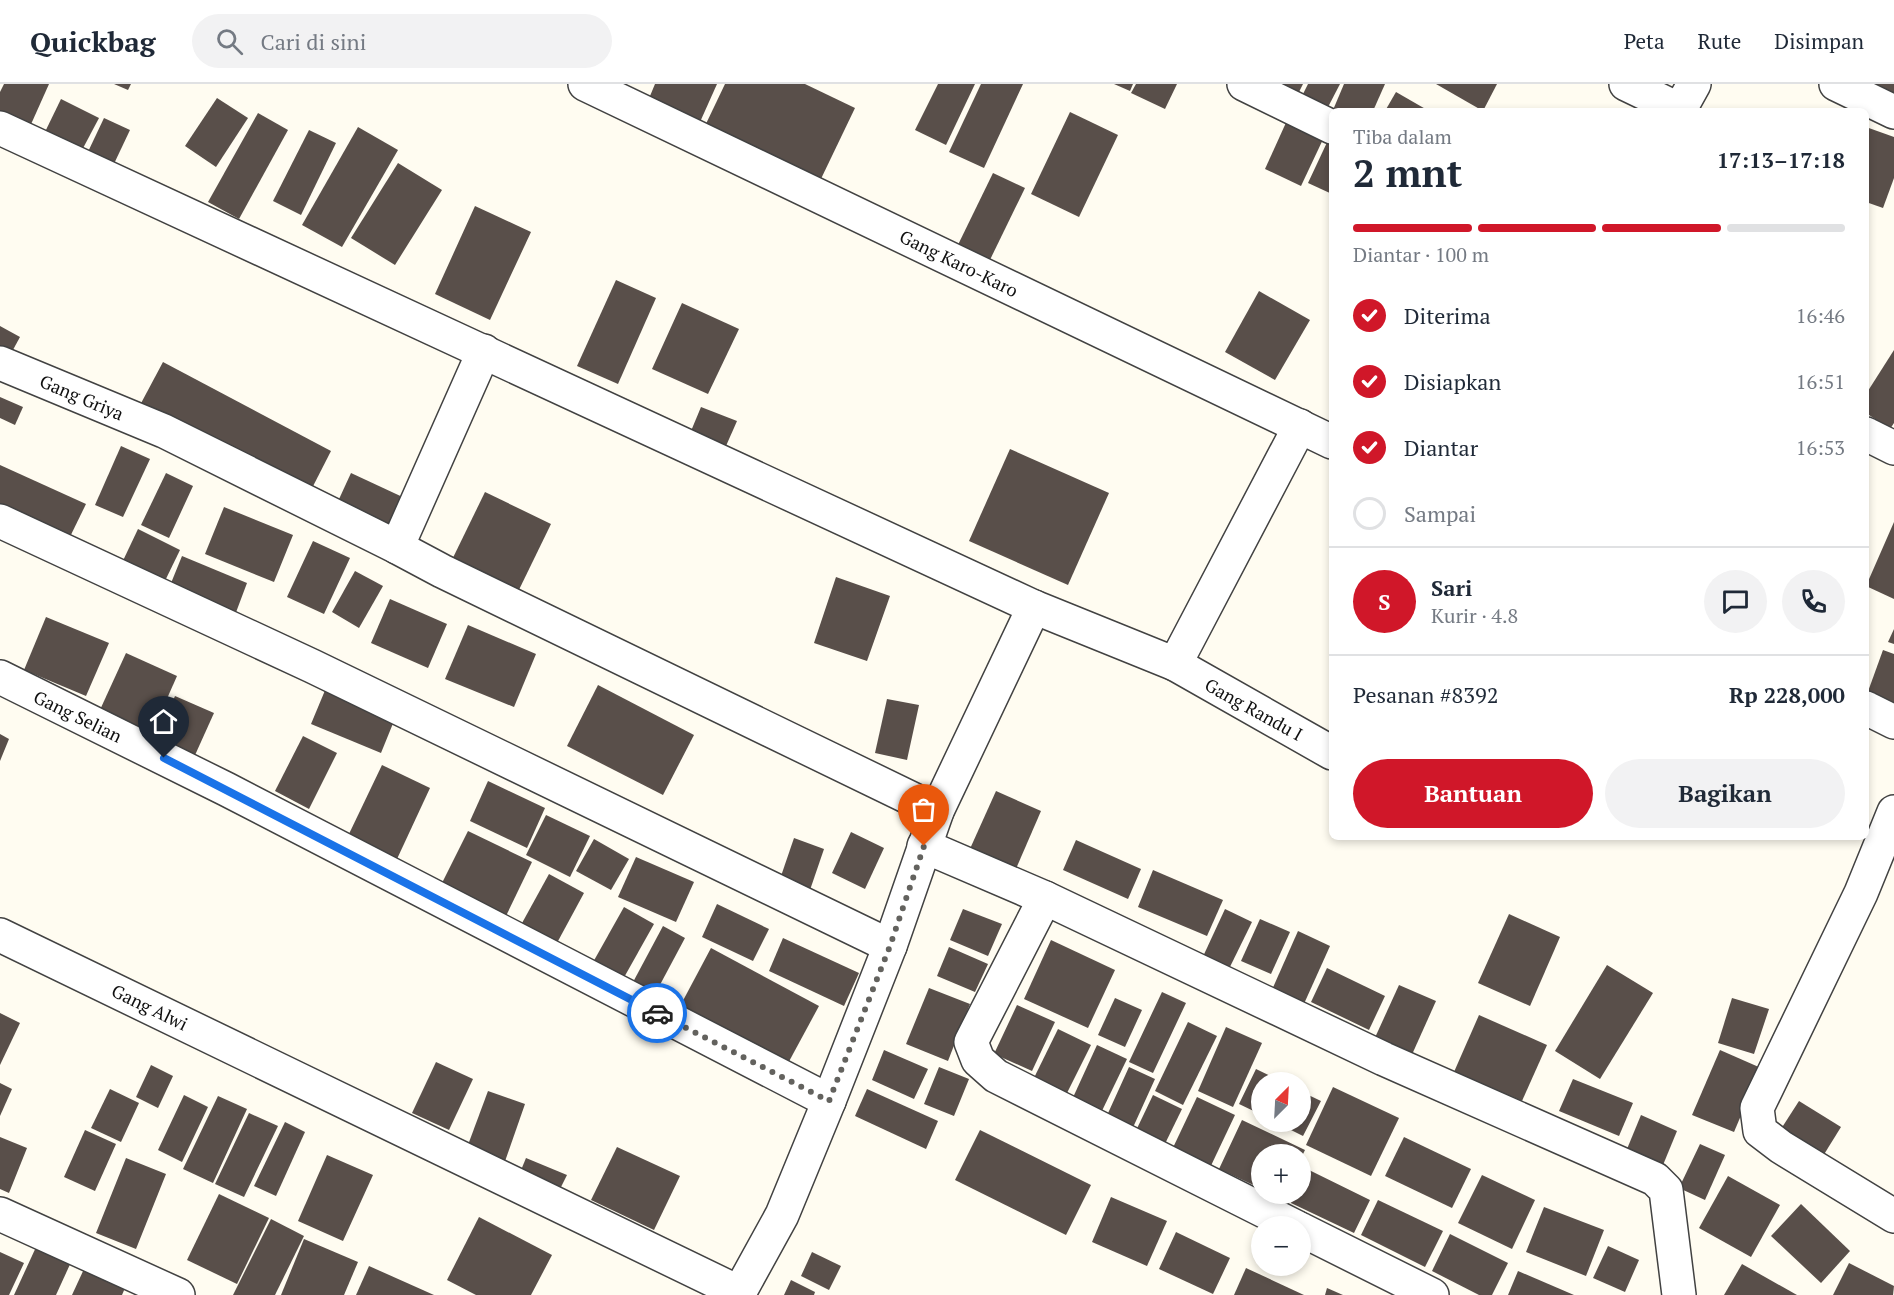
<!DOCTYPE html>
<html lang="id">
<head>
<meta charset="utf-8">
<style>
  body { margin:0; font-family:"PT Serif",serif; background:#f2f2f3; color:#1f2937; height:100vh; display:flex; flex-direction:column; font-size:22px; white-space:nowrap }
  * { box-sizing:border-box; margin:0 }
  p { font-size:20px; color:#747a83 }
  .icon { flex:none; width:33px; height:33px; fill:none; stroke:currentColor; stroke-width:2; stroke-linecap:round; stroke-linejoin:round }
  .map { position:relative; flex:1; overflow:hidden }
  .drawer { position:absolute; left:1329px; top:24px; width:540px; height:732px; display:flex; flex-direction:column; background:#fff; border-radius:9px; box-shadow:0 3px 9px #0003 }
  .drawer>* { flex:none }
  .needle { width:39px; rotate:24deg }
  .fabs { position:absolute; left:1251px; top:988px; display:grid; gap:12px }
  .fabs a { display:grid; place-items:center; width:60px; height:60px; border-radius:50%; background:#fff; box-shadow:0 3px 9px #0003; font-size:30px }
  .pin { position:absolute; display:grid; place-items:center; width:51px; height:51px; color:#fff; margin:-62px -26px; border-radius:50% 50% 50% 0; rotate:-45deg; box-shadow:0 0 6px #0007 }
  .pin .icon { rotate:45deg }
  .courier { position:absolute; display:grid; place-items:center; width:60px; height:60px; margin:-30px; border:4px solid #1a73e8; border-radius:50%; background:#fff; color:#222; box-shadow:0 2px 8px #0007 }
  .overview em { font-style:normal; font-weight:800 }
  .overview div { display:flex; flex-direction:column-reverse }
  .overview { display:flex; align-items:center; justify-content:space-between; height:102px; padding:0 24px }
  h1 { font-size:39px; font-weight:800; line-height:45px }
  .bar { display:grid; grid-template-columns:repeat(4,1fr); gap:9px 6px; align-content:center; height:72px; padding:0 24px }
  .bar i { height:8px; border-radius:4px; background:#e0e1e3 }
  .bar .selected { background:#d01729 }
  .bar p { grid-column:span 4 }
  .line { display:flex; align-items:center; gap:15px; padding:0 24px; border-top:2px solid #e0e1e3 }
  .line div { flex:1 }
  .round { display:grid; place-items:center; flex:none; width:63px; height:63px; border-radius:32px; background:#f2f2f3 }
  ol { padding:0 24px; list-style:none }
  li { display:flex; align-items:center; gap:18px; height:66px }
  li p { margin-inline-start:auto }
  li .icon { padding:6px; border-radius:50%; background:#d01729; color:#fff; stroke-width:4 }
  li:last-child { color:#747a83 }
  li i { width:33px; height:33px; border:3px solid #e0e1e3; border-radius:50% }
  .cta { display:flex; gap:12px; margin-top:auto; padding:12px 24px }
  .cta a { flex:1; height:69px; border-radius:36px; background:#d01729; color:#fff; font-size:24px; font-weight:800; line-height:69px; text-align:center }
  .cta a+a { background:#f2f2f3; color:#1f2937 }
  header { display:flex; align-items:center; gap:36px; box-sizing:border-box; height:84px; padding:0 30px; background:#fff; border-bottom:2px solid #e0e1e3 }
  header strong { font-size:28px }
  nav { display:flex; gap:33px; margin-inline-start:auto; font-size:21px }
  .search { width:420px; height:54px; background:#f2f2f3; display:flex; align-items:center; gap:15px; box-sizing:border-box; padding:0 21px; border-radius:33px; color:#747a83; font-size:22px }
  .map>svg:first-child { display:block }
</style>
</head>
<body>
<header>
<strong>Quickbag</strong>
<div class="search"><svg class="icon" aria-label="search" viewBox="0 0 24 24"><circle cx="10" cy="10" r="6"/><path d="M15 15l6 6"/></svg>Cari di sini</div>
<nav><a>Peta</a><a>Rute</a><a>Disimpan</a></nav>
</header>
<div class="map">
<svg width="1894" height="1211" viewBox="0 0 1894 1211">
  <rect width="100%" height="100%" fill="#fffcf1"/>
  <!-- building -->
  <g fill="#594f4a">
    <path d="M4,0h45l-21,47 -28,-12v-27z"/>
    <path d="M114,0h17l-3,6z"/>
    <path d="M655,0h62l-21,47 -51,-23z"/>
    <path d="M725,0h80l50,24 -36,75 -115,-55z"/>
    <path d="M938,0h37l-29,61 -31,-15z"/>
    <path d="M981,0h42l-39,84 -35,-16z"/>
    <path d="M1114,0h19l-3,7z"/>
    <path d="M1136,0h41l-12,25 -34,-16z"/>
    <path d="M1270,0h33l-7,14z"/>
    <path d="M1308,0h32l-13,25 -25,-13z"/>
    <path d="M1344,0h41l-12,27h-38l-2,-1z"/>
    <path d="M1436,0h61l-14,27z"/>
    <path d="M1868,0h26v26z"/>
    <path d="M1396,8l33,19h-44z"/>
    <path d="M217,14l31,20 -32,49 -31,-21z"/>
    <path d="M61,15l38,19 -18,34 -37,-18z"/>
    <path d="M1070,28l48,23 -39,82 -48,-23z"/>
    <path d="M258,29l30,17 -49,89 -31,-17z"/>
    <path d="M1289,32l37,17 -25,53 -36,-17z"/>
    <path d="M104,34l26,12 -18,38 -26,-12z"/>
    <path d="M358,43l40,23 -56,97 -40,-22z"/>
    <path d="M1866,43l28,10v41l-11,30 -17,-6z"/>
    <path d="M309,46l27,13 -35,72 -28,-14z"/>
    <path d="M1330,52l2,1v57l-24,-11z"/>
    <path d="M398,79l44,27 -47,75 -44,-27z"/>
    <path d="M993,89l32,15 -39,80 -32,-15z"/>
    <path d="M475,122l56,26 -41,88 -55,-26z"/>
    <path d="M616,196l40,18 -38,86 -41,-18z"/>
    <path d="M1259,207l51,29 -35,60 -50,-28z"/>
    <path d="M682,219l57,26 -31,65 -56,-25z"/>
    <path d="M0,242l20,11 -12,22 -8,-4z"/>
    <path d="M1894,266v73l-4,6 -24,-16v-19z"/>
    <path d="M163,278l168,89 -23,45 -169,-89z"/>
    <path d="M0,313l23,10 -8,18 -15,-7z"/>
    <path d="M701,323l36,14 -11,25 -35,-15z"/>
    <path d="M121,362l29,13 -27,58 -28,-12z"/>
    <path d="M1010,365l99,44 -41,92 -99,-44z"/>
    <path d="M0,381l86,39 -20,41 -66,-30z"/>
    <path d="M166,389l27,13 -24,52 -28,-13z"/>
    <path d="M351,389l58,27 -17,37 -58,-27z"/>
    <path d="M485,408l66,32 -37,76 -66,-32z"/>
    <path d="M224,423l69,28 -19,47 -69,-28z"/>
    <path d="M1894,438v77l-28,-13z"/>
    <path d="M138,445l42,21 -18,37 -42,-20z"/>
    <path d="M313,457l37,17 -26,56 -37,-17z"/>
    <path d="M182,472l65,27 -12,32 -66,-27z"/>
    <path d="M355,487l28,15 -24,42 -27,-16z"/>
    <path d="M836,493l54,19 -23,65 -53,-18z"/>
    <path d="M390,515l57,25 -19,44 -57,-25z"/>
    <path d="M46,533l63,26 -23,53 -62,-26z"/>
    <path d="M468,541l68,29 -22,53 -69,-28z"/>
    <path d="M1894,545v15l-6,-2z"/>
    <path d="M1883,566l11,4v64l-28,-21z"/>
    <path d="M126,569l51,23 -26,59 -52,-23z"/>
    <path d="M598,601l96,50 -31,60 -96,-49z"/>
    <path d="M326,604l70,28 -15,37 -70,-29z"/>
    <path d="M175,612l39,17 -23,51 -38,-17z"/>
    <path d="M887,615l32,6 -12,55 -32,-7z"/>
    <path d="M0,650l9,5 -9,22z"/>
    <path d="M303,652l34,17 -28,56 -34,-18z"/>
    <path d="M382,681l48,23 -33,71 -49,-23z"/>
    <path d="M488,697l57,27 -18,40 -57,-27z"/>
    <path d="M996,707l45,20 -26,60 -46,-20z"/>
    <path d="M546,731l44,21 -20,41 -44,-22z"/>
    <path d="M468,747l64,31 -26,54 -65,-31z"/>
    <path d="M851,748l33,16 -19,41 -33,-16z"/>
    <path d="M794,754l30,11 -14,41 -30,-11z"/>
    <path d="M594,755l35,20 -18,31 -35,-19z"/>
    <path d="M1076,756l65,29 -13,30 -65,-29z"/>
    <path d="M636,773l58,25 -18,40 -58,-25z"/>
    <path d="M1153,786l70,30 -16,36 -69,-29z"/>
    <path d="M549,790l35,19 -33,61 -35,-20z"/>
    <path d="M717,820l52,25 -16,32 -51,-24z"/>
    <path d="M624,823l30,17 -32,57 -30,-17z"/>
    <path d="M963,825l39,15 -14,32 -38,-16z"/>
    <path d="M1225,825l27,13 -26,53 -26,-12z"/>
    <path d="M1509,830l51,23 -30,69 -52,-23z"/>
    <path d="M1260,835l30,13 -19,42 -30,-13z"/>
    <path d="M663,842l22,12 -31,58 -22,-12z"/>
    <path d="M1298,847l32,15 -27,60 -32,-14z"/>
    <path d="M783,854l76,35 -15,33 -75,-35z"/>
    <path d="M1051,856l64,30 -27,58 -64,-29z"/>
    <path d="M949,863l39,17 -13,28 -38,-16z"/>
    <path d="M711,864l108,58 -33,61 -108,-57z"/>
    <path d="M1607,881l46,28 -53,86 -45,-28z"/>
    <path d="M1327,884l58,28 -16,34 -58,-28z"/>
    <path d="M1399,901l37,16 -26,58 -37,-17z"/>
    <path d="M929,904l41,16 -22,57 -42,-17z"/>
    <path d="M1162,908l24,11 -33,70 -24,-11z"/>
    <path d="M1115,914l27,12 -17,37 -27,-12z"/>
    <path d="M1732,914l37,11 -15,45 -36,-11z"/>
    <path d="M1017,921l38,17 -23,49 -38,-17z"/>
    <path d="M0,929l20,10 -20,42z"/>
    <path d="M1479,931l68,30 -25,56 -68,-29z"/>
    <path d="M1188,938l29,14 -34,69 -28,-14z"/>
    <path d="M1226,943l36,16 -29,64 -35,-16z"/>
    <path d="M1058,945l33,16 -28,56 -32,-17z"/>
    <path d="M1097,961l30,14 -28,58 -29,-13z"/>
    <path d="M884,966l44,19 -14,30 -42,-19z"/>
    <path d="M1720,966l41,18 -27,64 -42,-17z"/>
    <path d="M436,978l37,17 -24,51 -37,-17z"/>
    <path d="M151,981l22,11 -15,32 -22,-11z"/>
    <path d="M939,983l30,12 -15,37 -30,-12z"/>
    <path d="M1129,983l26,12 -25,55 -26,-12z"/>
    <path d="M1256,985l29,14h-23v32l-23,-11z"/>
    <path d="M1573,995l60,24 -14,33 -60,-25z"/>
    <path d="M0,999l12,6 -12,27z"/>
    <path d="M1333,1003l66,31 -28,58 -65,-31z"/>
    <path d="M110,1005l29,14 -18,39 -30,-14z"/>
    <path d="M867,1005l71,32 -12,28 -71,-33z"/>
    <path d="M488,1007l37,13 -22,63 -38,-14z"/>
    <path d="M1300,1007l21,10 -18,35 -28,-14h25z"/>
    <path d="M184,1011l24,12 -26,55 -24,-12z"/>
    <path d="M1153,1011l29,14 -22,45 -29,-13z"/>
    <path d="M218,1012l29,13 -34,74 -30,-14z"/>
    <path d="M1197,1013l38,18 -27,57 -38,-18z"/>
    <path d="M1799,1017l42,26 -18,29 -42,-27z"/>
    <path d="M249,1029l29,13 -34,71 -29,-13z"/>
    <path d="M1641,1031l36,16 -14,34 -36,-16z"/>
    <path d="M1242,1036l63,30 -5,10v-5h-38v34l-43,-20z"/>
    <path d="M285,1038l20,10 -29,64 -22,-10z"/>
    <path d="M85,1046l31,14 -21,47 -31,-14z"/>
    <path d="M980,1046l111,55 -25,50 -111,-55z"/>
    <path d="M0,1053l27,11 -18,45 -9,-4z"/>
    <path d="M1404,1053l67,32 -19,39 -67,-32z"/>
    <path d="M1700,1060l25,11 -20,45 -26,-12z"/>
    <path d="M617,1063l63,29 -26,54 -63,-30z"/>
    <path d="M327,1071l46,20 -30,66 -45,-20z"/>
    <path d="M126,1074l40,16 -30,75 -40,-16z"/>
    <path d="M526,1074l41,17 -9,18 -39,-18z"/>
    <path d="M1307,1085l63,31 -16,33 -63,-30 4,-9h5v-11z"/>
    <path d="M1482,1091l53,25 -23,49 -54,-26z"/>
    <path d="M1728,1092l52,29 -29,52 -52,-29z"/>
    <path d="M219,1110l50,24 -32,66 -50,-24z"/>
    <path d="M1111,1113l56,24 -20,45 -55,-24z"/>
    <path d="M1378,1116l65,31 -18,36 -64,-32z"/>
    <path d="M1801,1120l49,47 -29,32 -50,-47z"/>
    <path d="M1544,1123l60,23 -18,46 -60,-24z"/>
    <path d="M479,1133l73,38 -21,40h-55l-29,-15z"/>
    <path d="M271,1135l33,17 -29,59h-42z"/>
    <path d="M1176,1148l54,26 -17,36 -54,-25z"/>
    <path d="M1450,1150l58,29 -16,32h-13l-47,-24z"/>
    <path d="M304,1155l54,23 -14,33h-63z"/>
    <path d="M37,1161l35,15 -16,35h-42z"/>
    <path d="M1608,1162l31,14 -14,32 -32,-14z"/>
    <path d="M0,1168l24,11 -15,32h-9z"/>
    <path d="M812,1168l29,14 -12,24 -28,-14z"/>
    <path d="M1849,1179l45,23 -1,9h-60z"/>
    <path d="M1742,1180l55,31h-73z"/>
    <path d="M369,1182l65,29h-78z"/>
    <path d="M1246,1184l58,27h-70z"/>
    <path d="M84,1185l41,19 -3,7h-50z"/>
    <path d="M1518,1187l56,24h-66z"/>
    <path d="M791,1196l24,12 -1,3h-30z"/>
    <path d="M1327,1204l16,7h-18z"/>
  </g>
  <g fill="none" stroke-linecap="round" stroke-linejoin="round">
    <!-- minor casing -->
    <g stroke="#424242" stroke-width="36">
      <g id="minor">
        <path d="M585,0l747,358"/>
        <path d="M1244,0l88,43"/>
        <path d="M1626,0l54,26"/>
        <path d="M1836,0l58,28"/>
        <path d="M1679,27l15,-27"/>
        <path d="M0,44l1034,479 141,57 125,-238"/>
        <path d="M484,267l-87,196 45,24 495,240"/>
        <path d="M0,279l164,68 233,116"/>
        <path d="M1866,350l28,14"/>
        <path d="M0,437l312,145 578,280"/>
        <path d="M1175,580l157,89"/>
        <path d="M0,593l226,112 603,312"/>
        <path d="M1866,624l28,14"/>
        <path d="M1894,728l-33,81 -104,215 3,23 21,16 113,69"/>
        <path d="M924,762l121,52 339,161 271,120 11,11 13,105"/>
        <path d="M1045,814l-74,144 7,18 18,16 300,151"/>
        <path d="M0,851l740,358"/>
        <path d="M0,1130l178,81"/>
        <path d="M1300,1145l132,66"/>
        <path d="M738,1211l44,-80 47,-114 61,-155 47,-135 97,-204"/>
      </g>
    </g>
    <!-- minor -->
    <use href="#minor" stroke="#fff" stroke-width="33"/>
  </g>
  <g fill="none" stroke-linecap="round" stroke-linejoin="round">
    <!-- done -->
    <path stroke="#63625e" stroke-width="6" stroke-dasharray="0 10.8" d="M657,929l172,88 61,-155 34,-100"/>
    <!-- route -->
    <path stroke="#1a73e8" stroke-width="8" d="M164,674l493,255"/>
  </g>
  <g text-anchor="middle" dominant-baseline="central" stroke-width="6" stroke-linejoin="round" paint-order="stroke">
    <!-- street labels -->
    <g font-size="18" fill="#0f0f0f" stroke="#fff">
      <text transform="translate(959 179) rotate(26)">Gang Karo-Karo</text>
      <text transform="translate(82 313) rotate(23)">Gang Griya</text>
      <text transform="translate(1254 625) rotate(29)">Gang Randu I</text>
      <text transform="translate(78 632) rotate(26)">Gang Selian</text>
      <text transform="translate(150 923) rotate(26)">Gang Alwi</text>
    </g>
  </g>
</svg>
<div class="fabs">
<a><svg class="needle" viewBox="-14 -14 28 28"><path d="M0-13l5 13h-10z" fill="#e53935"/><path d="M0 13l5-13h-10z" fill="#747a83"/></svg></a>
<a>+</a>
<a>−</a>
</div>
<div class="pin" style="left:924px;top:762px;background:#ea580c"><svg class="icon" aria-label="bag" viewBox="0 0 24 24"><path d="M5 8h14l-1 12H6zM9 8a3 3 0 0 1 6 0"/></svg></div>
<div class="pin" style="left:164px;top:674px;background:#1f2937"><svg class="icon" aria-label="home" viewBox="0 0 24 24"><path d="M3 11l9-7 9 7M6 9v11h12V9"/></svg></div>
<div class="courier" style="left:657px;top:929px"><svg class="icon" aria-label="car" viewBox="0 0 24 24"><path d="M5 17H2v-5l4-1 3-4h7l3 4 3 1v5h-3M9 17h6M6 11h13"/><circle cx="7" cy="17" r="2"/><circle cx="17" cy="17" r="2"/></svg></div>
<section class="drawer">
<div class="overview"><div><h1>2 mnt</h1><p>Tiba dalam</p></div><em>17:13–17:18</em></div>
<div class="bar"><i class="selected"></i><i class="selected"></i><i class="selected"></i><i></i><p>Diantar · 100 m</p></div>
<ol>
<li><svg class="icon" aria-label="check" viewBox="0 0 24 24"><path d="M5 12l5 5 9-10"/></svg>Diterima<p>16:46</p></li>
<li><svg class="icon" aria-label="check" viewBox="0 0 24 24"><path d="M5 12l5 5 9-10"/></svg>Disiapkan<p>16:51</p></li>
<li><svg class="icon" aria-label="check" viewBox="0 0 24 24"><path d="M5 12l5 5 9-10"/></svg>Diantar<p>16:53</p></li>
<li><i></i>Sampai</li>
</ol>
<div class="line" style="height:108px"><b class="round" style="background:#d01729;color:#fff">S</b><div><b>Sari</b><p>Kurir · 4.8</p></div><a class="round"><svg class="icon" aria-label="chat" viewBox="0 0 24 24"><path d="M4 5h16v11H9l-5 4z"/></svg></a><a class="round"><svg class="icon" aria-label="phone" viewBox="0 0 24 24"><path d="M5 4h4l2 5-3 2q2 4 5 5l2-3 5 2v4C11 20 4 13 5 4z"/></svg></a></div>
<div class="line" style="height:78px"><div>Pesanan #8392</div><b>Rp 228,000</b></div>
<div class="cta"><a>Bantuan</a><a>Bagikan</a></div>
</section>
</div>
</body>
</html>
